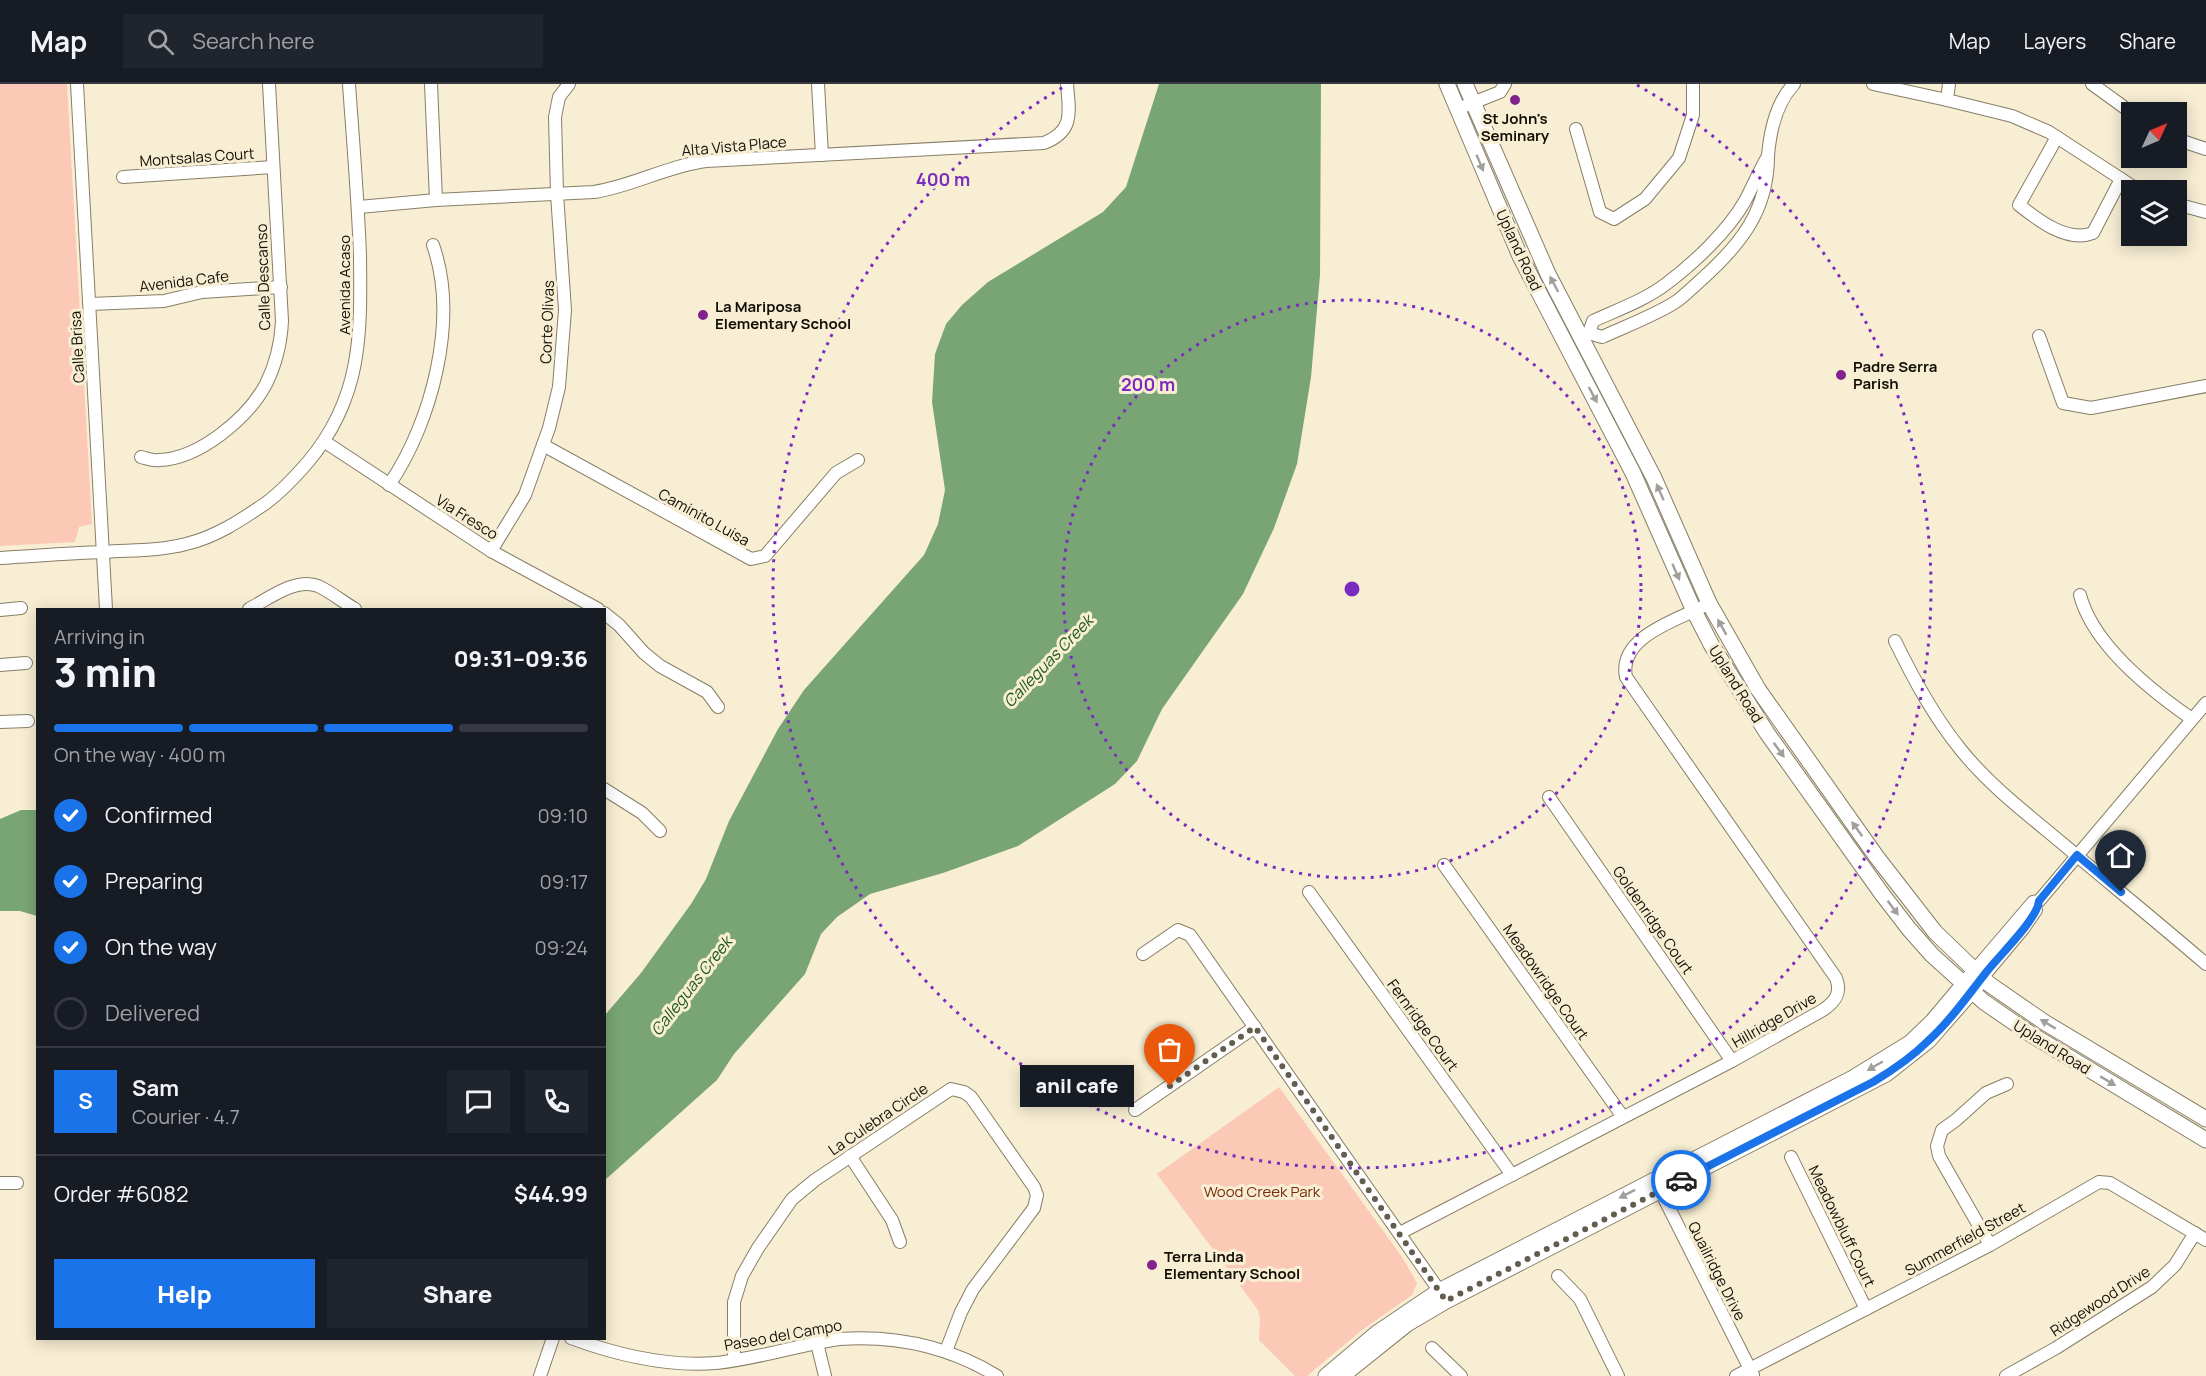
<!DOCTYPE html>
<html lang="en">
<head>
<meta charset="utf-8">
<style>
  body { margin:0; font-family:Manrope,sans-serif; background:#20242c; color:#f1f3f6; height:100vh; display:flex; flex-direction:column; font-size:22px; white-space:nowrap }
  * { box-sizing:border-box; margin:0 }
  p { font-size:20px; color:#9ea1a6 }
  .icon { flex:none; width:33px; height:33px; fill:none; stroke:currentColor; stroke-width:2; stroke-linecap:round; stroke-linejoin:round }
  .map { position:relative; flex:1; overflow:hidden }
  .details { position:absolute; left:36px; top:524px; width:570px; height:732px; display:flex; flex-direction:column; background:#171b24; border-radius:0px; box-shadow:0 3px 15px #0003 }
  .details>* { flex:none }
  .needle { width:39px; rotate:46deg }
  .buttons { position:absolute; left:2121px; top:18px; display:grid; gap:12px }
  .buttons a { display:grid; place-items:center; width:66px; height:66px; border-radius:0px; background:#171b24; box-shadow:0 3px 15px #0003; font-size:30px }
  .pin { position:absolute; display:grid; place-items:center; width:51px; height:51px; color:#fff; margin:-62px -26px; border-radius:50% 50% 50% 0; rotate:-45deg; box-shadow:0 0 6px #0007 }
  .pin .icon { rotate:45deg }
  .courier { position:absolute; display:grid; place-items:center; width:60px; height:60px; margin:-30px; border:4px solid #1a73e8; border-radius:50%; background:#fff; color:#222; box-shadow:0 2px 8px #0007 }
  .bubble { position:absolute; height:42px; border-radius:0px; background:#171b24; box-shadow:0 3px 15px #0003; font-size:20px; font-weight:800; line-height:42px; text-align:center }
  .summary em { font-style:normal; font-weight:800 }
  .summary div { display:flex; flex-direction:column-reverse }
  .summary { display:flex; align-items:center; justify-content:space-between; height:102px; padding:0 18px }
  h1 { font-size:39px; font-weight:800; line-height:45px }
  .bar { display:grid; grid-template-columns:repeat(4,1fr); gap:9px 6px; align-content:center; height:72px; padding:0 18px }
  .bar i { height:8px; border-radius:4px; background:#363941 }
  .bar .selected { background:#1a73e8 }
  .bar p { grid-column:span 4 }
  .line { display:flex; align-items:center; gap:15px; padding:0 18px; border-top:2px solid #363941 }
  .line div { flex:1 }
  .round { display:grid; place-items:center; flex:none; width:63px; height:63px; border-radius:0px; background:#20242c }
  ol { padding:0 18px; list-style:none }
  li { display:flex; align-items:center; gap:18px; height:66px }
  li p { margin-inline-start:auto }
  li .icon { padding:6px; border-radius:50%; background:#1a73e8; color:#fff; stroke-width:4 }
  li:last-child { color:#9ea1a6 }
  li i { width:33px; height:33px; border:3px solid #363941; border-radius:50% }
  .action { display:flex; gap:12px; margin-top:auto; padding:12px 18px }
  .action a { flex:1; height:69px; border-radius:0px; background:#1a73e8; color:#fff; font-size:24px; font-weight:800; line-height:69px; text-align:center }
  .action a+a { background:#20242c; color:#f1f3f6 }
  header { display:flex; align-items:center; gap:36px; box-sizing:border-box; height:84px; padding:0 30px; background:#171b24; border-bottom:2px solid #363941 }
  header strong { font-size:28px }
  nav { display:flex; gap:33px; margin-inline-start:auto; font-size:21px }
  .search { width:420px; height:54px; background:#20242c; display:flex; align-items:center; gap:15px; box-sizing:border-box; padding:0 21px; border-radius:0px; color:#9ea1a6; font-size:22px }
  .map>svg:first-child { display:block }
</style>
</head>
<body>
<header>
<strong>Map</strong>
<div class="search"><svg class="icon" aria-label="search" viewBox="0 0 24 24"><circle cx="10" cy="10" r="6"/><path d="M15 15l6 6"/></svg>Search here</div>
<nav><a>Map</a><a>Layers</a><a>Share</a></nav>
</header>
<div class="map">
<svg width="2206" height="1292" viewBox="0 0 2206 1292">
  <rect width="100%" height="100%" fill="#f7eed3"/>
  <!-- green -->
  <g fill="#fcc9b7">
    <path d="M0,0h67l25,440 -13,3 -4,15 -75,4z"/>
    <path d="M1279,1003l123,170 15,26 -5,12 -50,35 -55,46h-12l-36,-36 1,-23 -2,-7 -101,-136z"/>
  </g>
  <!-- water -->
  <g fill="#79a574">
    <path d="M1159,0h162l-1,191 -9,102 -14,87 -23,64 -31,66 -81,115 -25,52 -22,23 -97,62 -75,27 -73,21 -33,23 -16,17 -16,40 -71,80 -17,26 -112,100v-165l36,-42 50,-69 15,-25 23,-58 49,-92 26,-39 120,-135 14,-31 7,-34 -13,-88 3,-48 11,-30 16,-19 26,-23 115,-70 23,-25z"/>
    <path d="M21,726h16v106l-17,-5h-20v-92z"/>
  </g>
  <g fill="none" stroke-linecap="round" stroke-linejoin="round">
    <!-- minor casing -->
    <g stroke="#877e66" stroke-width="14">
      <g id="minor">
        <path d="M77,0l29,525"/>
        <path d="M431,0l5,116"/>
        <path d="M818,0l4,71"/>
        <path d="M1873,0l74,16"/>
        <path d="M1949,0l-2,16 65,16 37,16 89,58"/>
        <path d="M2092,0l40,29"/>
        <path d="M1465,22l35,-14 5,-8"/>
        <path d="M1576,45l24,83 14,7 31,-20 34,-41 14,-43v-31"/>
        <path d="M2057,53l-38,68c19,15 48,38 74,28l28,-54"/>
        <path d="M2176,55l30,10"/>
        <path d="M1768,72c0,55 -28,89 -67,124 -8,7 -16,15 -24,21 -19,13 -53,26 -75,36l-13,-4 4,-12c24,-11 52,-21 73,-37 28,-21 62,-53 79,-83 8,-15 14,-30 23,-45z"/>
        <path d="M1768,72c2,-25 8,-53 26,-72"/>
        <path d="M123,93l150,-10"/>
        <path d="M2176,120l30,8"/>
        <path d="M359,123l77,-7 158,-8c39,-6 73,-26 112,-31l338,-18c31,-12 25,-32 23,-59"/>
        <path d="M90,220l74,-3 38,-9 79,-5"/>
        <path d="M2039,252l24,67 28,5 115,-22"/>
        <path d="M325,358l166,109 107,58"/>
        <path d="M543,361l208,114 14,-3 71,-83 22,-13"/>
        <path d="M141,373c5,1 12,4 18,3 40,-1 89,-42 107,-76 10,-20 15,-41 16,-63l-13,-237"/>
        <path d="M389,401c43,-63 70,-166 44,-240"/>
        <path d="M491,467l34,-56 24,-67 10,-41 6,-77 -8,-116 -2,-77 4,-20 10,-13"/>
        <path d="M0,474c35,-2 70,-5 104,-6 28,-2 55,-1 82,-8 30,-7 55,-24 80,-41 16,-12 29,-26 42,-41 54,-64 53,-127 52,-206 -2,-57 -7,-115 -11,-172"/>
        <path d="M2080,511c13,50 70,95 112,124"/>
        <path d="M249,525c19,-10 47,-32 69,-23 13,6 25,16 37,23"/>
        <path d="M0,526l21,-2"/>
        <path d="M604,529l15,12 25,28 16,13 47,26 11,15"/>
        <path d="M1895,557c19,39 39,76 66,109 33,41 76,71 115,105 43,36 87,72 130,109"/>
        <path d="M0,581l26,-2"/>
        <path d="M0,638l28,-1"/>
        <path d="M604,705l38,24 18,18"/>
        <path d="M1549,713l183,264"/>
        <path d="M1444,781l179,252"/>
        <path d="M1309,808l203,283"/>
        <path d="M1143,870l35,-24 12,5 253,361"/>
        <path d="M1974,887l59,-69 6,-1 167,-198"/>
        <path d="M1982,894l41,-49 13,-19"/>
        <path d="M1135,1026l120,-83"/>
        <path d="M850,1072l42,64 8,22"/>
        <path d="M1791,1073l75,152"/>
        <path d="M0,1099h17"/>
        <path d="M1657,1100l96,191"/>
        <path d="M1400,1149l332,-172 91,-51c12,-8 19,-17 13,-32l-210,-301c-8,-39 48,-56 76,-70"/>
        <path d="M1990,1161l-51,-89 -2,-10 5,-16 14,-10 30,-27 21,-9"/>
        <path d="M1558,1192l22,23 38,77"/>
        <path d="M571,1254c46,17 95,29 145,25 41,-4 82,-18 123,-24 56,-4 109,7 158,37"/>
        <path d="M817,1259l8,33"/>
        <path d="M1432,1264l29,28"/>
        <path d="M734,1276v-58l8,-26 16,-28 34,-49 23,-19 136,-91 13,3 7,5 63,90 3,8 -3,13 -61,81 -12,23 -15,39"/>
        <path d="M540,1292l13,-38"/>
        <path d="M1736,1292l254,-131 109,-63 11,1 96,57"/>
        <path d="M2006,1292l50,-28 96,-61 23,-22 20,-32"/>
      </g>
    </g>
    <!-- major casing -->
    <g stroke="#877e66" stroke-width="17">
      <g id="major">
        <path d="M1447,0l73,172 113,217 61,138 18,35 55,87 115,161 27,35 23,26 52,47 48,33 174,105"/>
        <path d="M1465,0l83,190 106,204 55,125 49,86 118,167 59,76 54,52 55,38 162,97"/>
        <path d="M1326,1292l51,-43 62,-42 414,-213 57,-35 22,-21 37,-44"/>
        <path d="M1342,1292l65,-52 39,-23 440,-227 43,-34 49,-56"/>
      </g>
    </g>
    <!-- minor -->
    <use href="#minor" stroke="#fff" stroke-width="12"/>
    <!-- major -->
    <use href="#major" stroke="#fff" stroke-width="15"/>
  </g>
  <!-- one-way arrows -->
  <defs><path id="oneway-solid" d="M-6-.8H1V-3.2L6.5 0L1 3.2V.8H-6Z" transform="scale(1.5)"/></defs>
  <g fill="#a09f9b">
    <use href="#oneway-solid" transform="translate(1480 79) rotate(67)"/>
    <use href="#oneway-solid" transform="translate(1554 200) rotate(-118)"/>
    <use href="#oneway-solid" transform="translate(1593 311) rotate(62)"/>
    <use href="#oneway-solid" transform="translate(1660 408) rotate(-114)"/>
    <use href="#oneway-solid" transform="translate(1676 488) rotate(66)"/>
    <use href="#oneway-solid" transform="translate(1722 543) rotate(-119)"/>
    <use href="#oneway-solid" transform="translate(1779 666) rotate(54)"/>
    <use href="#oneway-solid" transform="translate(1857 745) rotate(-126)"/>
    <use href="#oneway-solid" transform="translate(1893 824) rotate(53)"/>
    <use href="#oneway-solid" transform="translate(2048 940) rotate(-149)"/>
    <use href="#oneway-solid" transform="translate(1875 982) rotate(150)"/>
    <use href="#oneway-solid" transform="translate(2108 997) rotate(31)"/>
    <use href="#oneway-solid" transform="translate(1627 1110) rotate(153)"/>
  </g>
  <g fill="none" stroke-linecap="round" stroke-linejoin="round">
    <!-- done -->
    <path stroke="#625d4e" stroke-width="6" stroke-dasharray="0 10.8" d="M1170,1002l85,-59 191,274 235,-121"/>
    <!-- route -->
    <path stroke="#1a73e8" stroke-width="8" d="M1681,1096l192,-98c20,-12 39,-25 55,-41 23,-21 41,-47 60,-71 12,-15 50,-52 51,-69l38,-46 44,37"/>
  </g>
  <!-- distance rings -->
  <g fill="none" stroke="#7b2cbf" stroke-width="3" stroke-dasharray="3 6">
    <circle cx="1352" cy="505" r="289"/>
    <path d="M1637 1A579 579 0 1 1 1067 1"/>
  </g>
  <!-- markers -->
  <g fill="#83228d" stroke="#f7eed3" stroke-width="2">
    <circle cx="1515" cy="16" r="6"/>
    <circle cx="703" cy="231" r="6"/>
    <circle cx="1841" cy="291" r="6"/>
    <circle cx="1152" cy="1181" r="6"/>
  </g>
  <g text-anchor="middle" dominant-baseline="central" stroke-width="6" stroke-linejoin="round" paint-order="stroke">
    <!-- poi labels -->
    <g font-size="15" font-weight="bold" fill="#120f06" stroke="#f7eed3" text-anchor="start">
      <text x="1515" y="34" text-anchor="middle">St John's<tspan x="1515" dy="17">Seminary</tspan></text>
      <text x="715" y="222">La Mariposa<tspan x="715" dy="17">Elementary School</tspan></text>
      <text x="1853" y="282">Padre Serra<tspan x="1853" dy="17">Parish</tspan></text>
      <text x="1164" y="1172">Terra Linda<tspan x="1164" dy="17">Elementary School</tspan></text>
    </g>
    <!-- street labels -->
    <g font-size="15" fill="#120f06" stroke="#f7eed3">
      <text transform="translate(734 62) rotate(-5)">Alta Vista Place</text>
      <text transform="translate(197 73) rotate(-4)">Montsalas Court</text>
      <text transform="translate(1519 166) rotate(65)">Upland Road</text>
      <text transform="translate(263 193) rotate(-92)">Calle Descanso</text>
      <text transform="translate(184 197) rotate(-7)">Avenida Cafe</text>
      <text transform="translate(344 201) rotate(-90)">Avenida Acaso</text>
      <text transform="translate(547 238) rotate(-88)">Corte Olivas</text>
      <text transform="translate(77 263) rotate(-93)">Calle Brisa</text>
      <text transform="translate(467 433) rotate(32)">Via Fresco</text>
      <text transform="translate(704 433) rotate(29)">Caminito Luisa</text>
      <text transform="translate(1736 600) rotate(58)">Upland Road</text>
      <text transform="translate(1653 836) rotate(55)">Goldenridge Court</text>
      <text transform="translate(1546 898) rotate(55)">Meadowridge Court</text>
      <text transform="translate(1774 936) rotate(-30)">Hillridge Drive</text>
      <text transform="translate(1423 941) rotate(54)">Fernridge Court</text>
      <text transform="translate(2052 963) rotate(32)">Upland Road</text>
      <text transform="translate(878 1035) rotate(-34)">La Culebra Circle</text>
      <text transform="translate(1842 1142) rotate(64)">Meadowbluff Court</text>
      <text transform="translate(1965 1155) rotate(-29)">Summerfield Street</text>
      <text transform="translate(1717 1187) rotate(63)">Quailridge Drive</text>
      <text transform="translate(2100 1217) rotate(-33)">Ridgewood Drive</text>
      <text transform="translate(783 1251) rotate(-10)">Paseo del Campo</text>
    </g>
    <!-- park labels -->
    <g font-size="15" fill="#782b0b" stroke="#f7eed3">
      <text x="1262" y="1107">Wood Creek Park</text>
    </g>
    <!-- water labels -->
    <g font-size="16" font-style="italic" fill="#1e5a18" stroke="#f7eed3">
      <text transform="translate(1048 577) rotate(-46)">Calleguas Creek</text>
      <text transform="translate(691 902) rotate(-52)">Calleguas Creek</text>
    </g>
  </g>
  <circle cx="1352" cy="505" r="9" fill="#7b2cbf" stroke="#f7eed3" stroke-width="3"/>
  <g font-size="18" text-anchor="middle" font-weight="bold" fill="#7b2cbf" stroke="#f7eed3" stroke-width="6" stroke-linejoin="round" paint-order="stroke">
    <text x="943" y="102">400 m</text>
    <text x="1148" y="307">200 m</text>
  </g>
</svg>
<div class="buttons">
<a><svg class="needle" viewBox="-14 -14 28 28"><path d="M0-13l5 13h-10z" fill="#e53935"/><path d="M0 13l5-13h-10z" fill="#9ea1a6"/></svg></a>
<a><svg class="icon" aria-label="layers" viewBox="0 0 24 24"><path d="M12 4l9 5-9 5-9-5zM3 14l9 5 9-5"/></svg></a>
</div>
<div class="pin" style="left:1170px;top:1002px;background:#ea580c"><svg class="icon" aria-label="bag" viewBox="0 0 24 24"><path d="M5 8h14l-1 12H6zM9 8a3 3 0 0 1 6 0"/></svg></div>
<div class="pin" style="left:2121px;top:808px;background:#1f2937"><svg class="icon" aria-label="home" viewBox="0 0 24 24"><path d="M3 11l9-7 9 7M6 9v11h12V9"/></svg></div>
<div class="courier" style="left:1681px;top:1096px"><svg class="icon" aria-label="car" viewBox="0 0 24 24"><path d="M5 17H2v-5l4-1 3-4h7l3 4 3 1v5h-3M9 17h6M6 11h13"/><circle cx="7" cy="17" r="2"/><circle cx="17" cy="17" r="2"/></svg></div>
<div class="bubble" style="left:1020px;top:981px;width:114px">anil cafe</div>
<section class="details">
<div class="summary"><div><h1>3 min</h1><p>Arriving in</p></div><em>09:31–09:36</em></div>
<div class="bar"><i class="selected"></i><i class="selected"></i><i class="selected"></i><i></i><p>On the way · 400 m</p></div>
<ol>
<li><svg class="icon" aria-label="check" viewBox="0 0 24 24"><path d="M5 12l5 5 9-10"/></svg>Confirmed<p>09:10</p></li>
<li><svg class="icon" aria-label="check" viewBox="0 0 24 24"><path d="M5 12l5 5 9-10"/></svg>Preparing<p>09:17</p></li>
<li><svg class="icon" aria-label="check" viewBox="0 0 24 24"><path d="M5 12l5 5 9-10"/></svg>On the way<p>09:24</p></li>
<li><i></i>Delivered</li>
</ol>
<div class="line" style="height:108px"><b class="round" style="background:#1a73e8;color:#fff">S</b><div><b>Sam</b><p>Courier · 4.7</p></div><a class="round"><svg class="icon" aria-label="chat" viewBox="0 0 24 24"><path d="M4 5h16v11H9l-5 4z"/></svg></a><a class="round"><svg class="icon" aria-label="phone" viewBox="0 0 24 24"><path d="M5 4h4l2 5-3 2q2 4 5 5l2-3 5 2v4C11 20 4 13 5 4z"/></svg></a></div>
<div class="line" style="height:78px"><div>Order #6082</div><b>$44.99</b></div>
<div class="action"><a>Help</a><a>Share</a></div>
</section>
</div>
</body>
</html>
